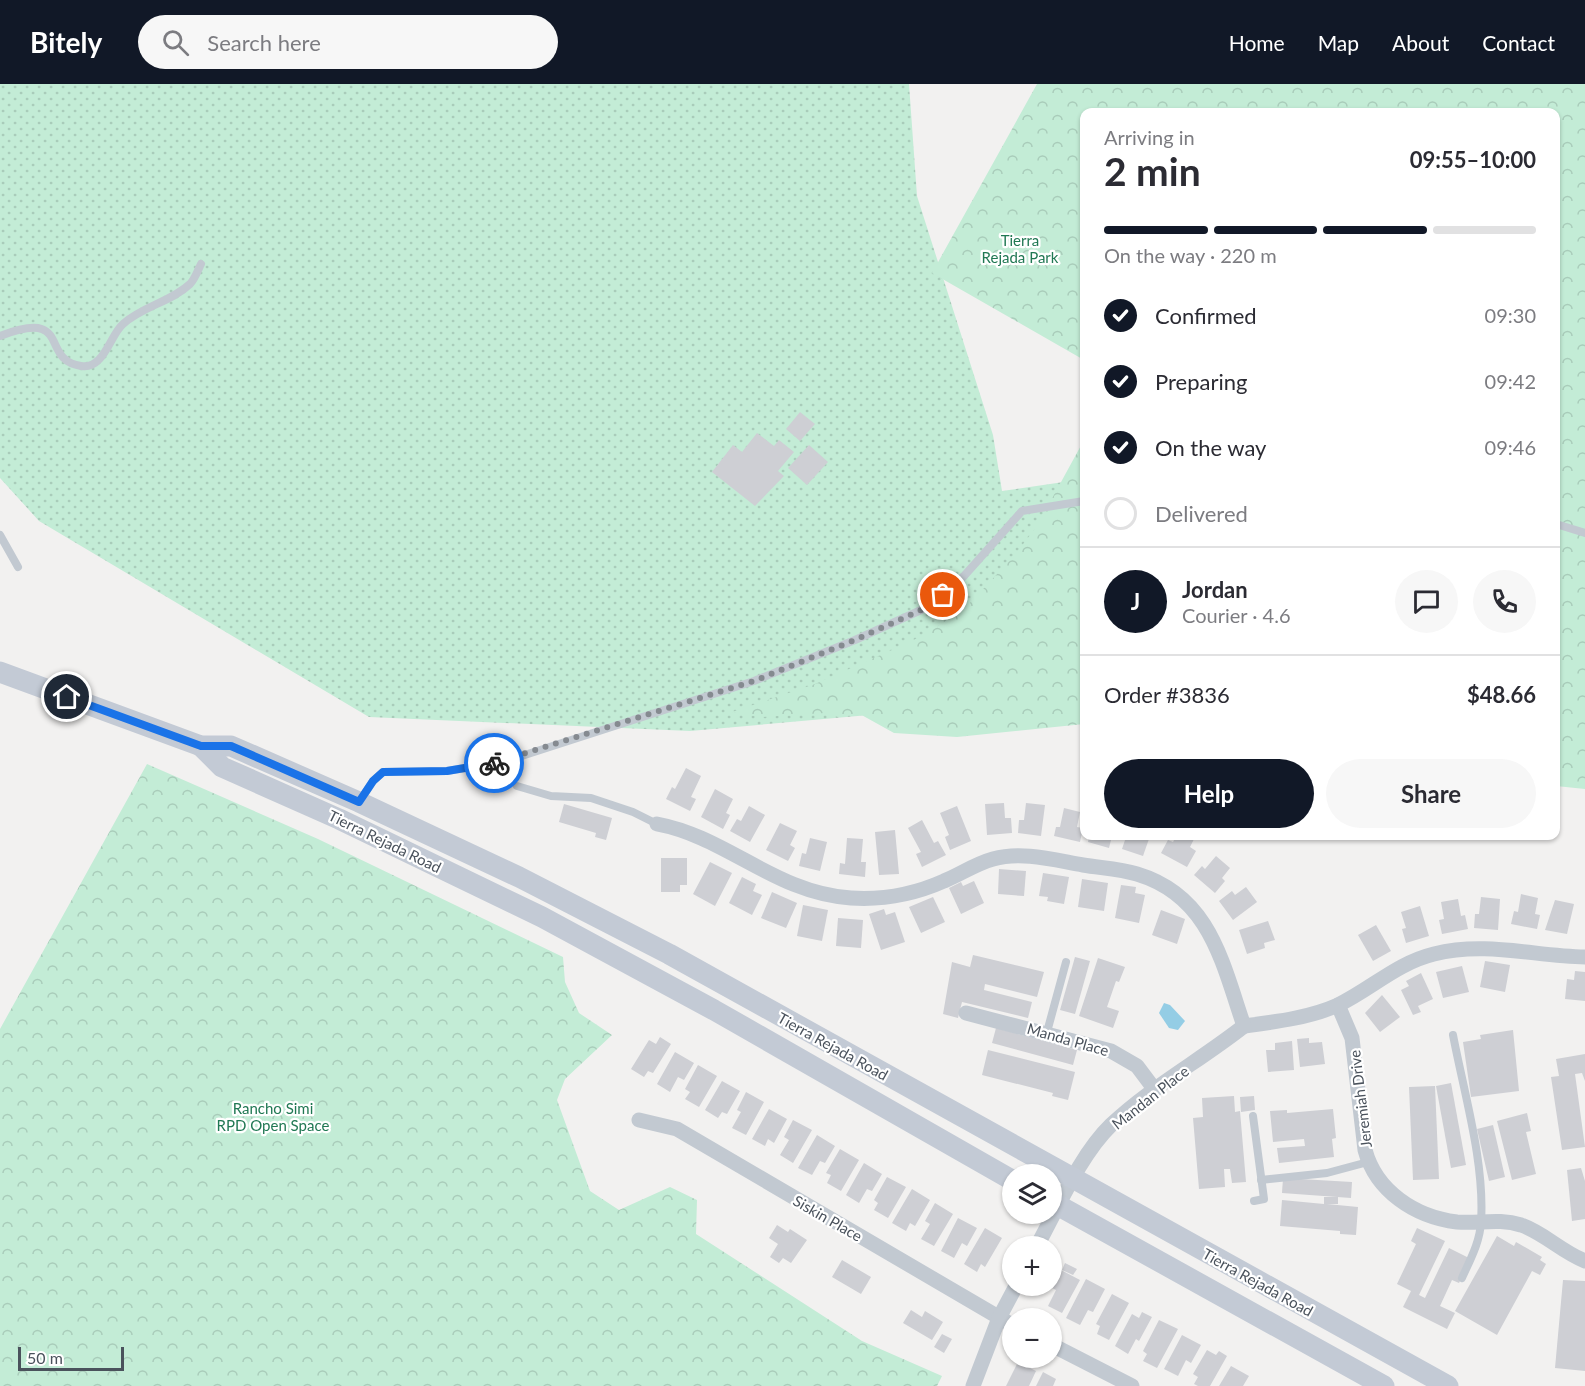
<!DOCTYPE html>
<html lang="en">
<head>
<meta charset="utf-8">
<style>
  body { margin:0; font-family:Lato,sans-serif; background:#f7f7f7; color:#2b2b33; height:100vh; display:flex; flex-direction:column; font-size:22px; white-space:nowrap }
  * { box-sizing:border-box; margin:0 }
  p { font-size:20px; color:#7c7c81 }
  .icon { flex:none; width:33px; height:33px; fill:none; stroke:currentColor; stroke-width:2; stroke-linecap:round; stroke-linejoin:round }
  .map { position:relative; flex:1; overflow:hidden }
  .side { position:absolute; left:1080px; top:24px; width:480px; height:732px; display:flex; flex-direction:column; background:#fff; border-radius:12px; box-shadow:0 2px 4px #0004 }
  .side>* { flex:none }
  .tools { position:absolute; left:1002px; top:1080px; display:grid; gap:12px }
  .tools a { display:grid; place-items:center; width:60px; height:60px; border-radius:50%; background:#fff; box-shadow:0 2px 4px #0004; font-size:30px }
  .scale { position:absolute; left:18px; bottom:15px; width:106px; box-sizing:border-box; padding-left:6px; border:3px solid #4a525c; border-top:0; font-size:16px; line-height:21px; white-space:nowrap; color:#4a525c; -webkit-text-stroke:4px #fff; paint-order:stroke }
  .pin { position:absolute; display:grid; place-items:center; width:51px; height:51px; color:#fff; margin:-26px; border:3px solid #fff; border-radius:50%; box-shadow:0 2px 6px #0007 }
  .courier { position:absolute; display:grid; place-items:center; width:60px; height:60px; margin:-30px; border:4px solid #1a73e8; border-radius:50%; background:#fff; color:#222; box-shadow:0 2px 8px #0007 }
  .headline em { font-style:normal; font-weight:700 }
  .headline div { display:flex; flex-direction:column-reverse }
  .headline { display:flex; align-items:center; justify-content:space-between; height:102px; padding:0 24px }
  h1 { font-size:39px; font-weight:700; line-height:45px }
  .bar { display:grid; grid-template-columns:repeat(4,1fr); gap:9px 6px; align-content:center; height:72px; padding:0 24px }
  .bar i { height:8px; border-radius:4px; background:#e1e1e2 }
  .bar .selected { background:#111827 }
  .bar p { grid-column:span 4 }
  .line { display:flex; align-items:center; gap:15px; padding:0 24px; border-top:2px solid #e1e1e2 }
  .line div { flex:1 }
  .round { display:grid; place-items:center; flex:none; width:63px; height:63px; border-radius:32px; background:#f7f7f7 }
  ol { padding:0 24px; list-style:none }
  li { display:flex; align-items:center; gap:18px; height:66px }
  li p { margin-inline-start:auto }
  li .icon { padding:6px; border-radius:50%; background:#111827; color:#fff; stroke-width:4 }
  li:last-child { color:#7c7c81 }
  li i { width:33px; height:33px; border:3px solid #e1e1e2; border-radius:50% }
  .primary-button { display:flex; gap:12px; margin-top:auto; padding:12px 24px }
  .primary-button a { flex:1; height:69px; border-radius:36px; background:#111827; color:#fff; font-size:24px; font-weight:700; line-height:69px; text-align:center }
  .primary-button a+a { background:#f7f7f7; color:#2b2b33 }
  header { display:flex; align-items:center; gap:36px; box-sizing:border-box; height:84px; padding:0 30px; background:#111827; color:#fff }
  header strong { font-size:28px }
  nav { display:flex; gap:33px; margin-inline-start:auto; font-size:21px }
  .search { width:420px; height:54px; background:#f7f7f7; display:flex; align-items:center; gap:15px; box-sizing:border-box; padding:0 21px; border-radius:33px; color:#7c7c81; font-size:22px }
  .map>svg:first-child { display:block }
</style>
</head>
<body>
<header>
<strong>Bitely</strong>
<div class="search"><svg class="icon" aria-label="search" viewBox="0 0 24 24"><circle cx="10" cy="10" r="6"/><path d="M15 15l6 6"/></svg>Search here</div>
<nav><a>Home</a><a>Map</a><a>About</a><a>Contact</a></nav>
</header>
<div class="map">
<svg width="1585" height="1302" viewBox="0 0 1585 1302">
  <defs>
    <pattern id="grass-dots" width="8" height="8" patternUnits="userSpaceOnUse" patternTransform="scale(1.5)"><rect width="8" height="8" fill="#c3ecd6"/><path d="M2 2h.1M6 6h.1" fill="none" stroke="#a9ccba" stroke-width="1.8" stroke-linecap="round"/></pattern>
    <pattern id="forest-crowns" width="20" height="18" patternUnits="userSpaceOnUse" patternTransform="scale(1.5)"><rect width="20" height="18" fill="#c3ecd6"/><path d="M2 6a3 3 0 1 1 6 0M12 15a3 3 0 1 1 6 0" fill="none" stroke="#a9ccba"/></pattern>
  </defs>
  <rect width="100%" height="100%" fill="#f2f1f0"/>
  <!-- grass -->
  <path fill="url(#grass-dots)" d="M0,0h909l8,112 76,239 9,56 82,-12v217l-394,35 -321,-14 -330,-196 -39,-43z"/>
  <!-- forest -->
  <g fill="url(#forest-crowns)">
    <path d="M1037,0h548v705l-29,-3v-674h-472v248l-152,-87z"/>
    <path d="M1084,356v284l-127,13 -63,-4 -36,-20 -20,4 -13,-4 -65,4 -28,-5 83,-28 95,-42 30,-17 31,-23 42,-45 24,-31z"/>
    <path d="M147,680l171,75 245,118 2,25 14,31 33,22 -47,44 -8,21 33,91 29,19 51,-23 27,13 -1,34 166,107 80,35 -5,10h-937v-357z"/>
  </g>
  <!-- water -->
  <path fill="#94cde5" d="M1164,919l6,2 15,16 -7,9 -9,-2 -10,-15z"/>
  <!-- building -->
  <g fill="#cecfd4">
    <path d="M800,328l15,12 -15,17 -14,-12z"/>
    <path d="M757,349l17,13 5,-6 15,12 -16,19 6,5 -29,30 -43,-34 21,-27 9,7z"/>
    <path d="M809,361l19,17 -21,23 -19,-17z"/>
    <path d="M686,684l15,8 -10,21 5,2 -6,12 -24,-12 6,-12 3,2z"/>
    <path d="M715,705l18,10 -7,14 4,2 -7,14 -22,-12z"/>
    <path d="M1004,719l1,15h6l1,15 -25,2 -2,-31z"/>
    <path d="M1026,719l19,2 -4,31 -23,-3 1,-13h5z"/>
    <path d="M564,720l48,14 -6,22 -11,-3 1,-4 -37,-11z"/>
    <path d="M749,722l16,9 -15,27 -20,-11 7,-12 4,2z"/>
    <path d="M957,722l14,35 -21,9 -5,-13 4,-2 -9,-22z"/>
    <path d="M1064,724l16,4 -3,15 6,1 -3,14 -26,-6 2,-9h4z"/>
    <path d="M922,736l12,23 4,-2 8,14 -24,12 -6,-13 5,-2 -13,-24z"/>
    <path d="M780,739l17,8 -7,14 5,3 -7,13 -22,-11z"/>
    <path d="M895,746l4,44 -20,1 -4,-43z"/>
    <path d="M1089,752h23l-3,12 -21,-6z"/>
    <path d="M1129,752h21l-7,20 -21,-7 4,-12z"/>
    <path d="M1176,752l19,1 -5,10 6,4 -9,16 -26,-14 7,-13 5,2z"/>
    <path d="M810,754l17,4 -7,29 -21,-5 3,-13 4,1z"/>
    <path d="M847,754l16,1 -2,23h5l-1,15 -26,-3 1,-11 5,1z"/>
    <path d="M1216,772l14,12 -8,10 3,3 -10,12 -21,-18 8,-9 3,3z"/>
    <path d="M661,774h26v27h-7v7h-19z"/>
    <path d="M710,778l22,11 -17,33 -22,-12z"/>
    <path d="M999,785l27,2 -2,25 -26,-2z"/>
    <path d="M1043,789l26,4 -5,27 -17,-3 1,-4 -9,-1z"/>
    <path d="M742,793l14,7 -3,7 9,4 -10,20 -23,-12z"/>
    <path d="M1082,795l26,4 -4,28 -26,-4z"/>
    <path d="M974,797l10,22 -23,11 -12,-26 12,-6 2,4z"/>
    <path d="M1121,801l15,2 -1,6 10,2 -6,28 -24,-5z"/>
    <path d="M1246,803l11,15 -24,18 -14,-19 13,-10 3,4z"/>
    <path d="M772,808l25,11 -11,25 -25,-10z"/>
    <path d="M1521,810l17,4 -3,16 5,1 -3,14 -26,-5 3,-13 4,1z"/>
    <path d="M933,813l12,25 -24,11 -12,-26z"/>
    <path d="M1481,813l19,2 -2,31 -24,-2 1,-14h4z"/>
    <path d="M1458,815l3,17 4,-1 3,14 -26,5 -3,-14 5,-1 -3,-17z"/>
    <path d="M1555,816l19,4 -7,30 -22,-4z"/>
    <path d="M803,821l25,5 -6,31 -25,-5z"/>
    <path d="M1420,822l9,30 -23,7 -4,-14 4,-1 -5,-16z"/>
    <path d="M884,825l2,6 9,-3 10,30 -24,8 -12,-36z"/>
    <path d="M1161,826l24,9 -8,25 -25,-9z"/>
    <path d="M838,834l25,2 -2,28 -25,-2z"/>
    <path d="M1268,837l7,19 -11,3 1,5 -18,6 -8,-24z"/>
    <path d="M1376,841l15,26 -18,10 -15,-26z"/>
    <path d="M973,871l71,17 -7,25 -52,-13 -1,6 48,12 -4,16 -66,-16 -4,16 -15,-4 9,-52 18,5z"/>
    <path d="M1075,873l15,4 -15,53 -15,-4z"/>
    <path d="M1098,874l27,9 -6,15 -3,-1 -9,26 12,4 -6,17 -34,-12z"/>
    <path d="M1485,877l25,4 -5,27 -25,-5z"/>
    <path d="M1462,882l7,26 -26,6 -7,-26z"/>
    <path d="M1575,887l10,1v29l-20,-2 2,-20 7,1z"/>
    <path d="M1421,889l12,26 -15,7 3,6 -8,3 -12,-25 8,-4 -3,-5z"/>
    <path d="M1382,911l18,22 -20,15 -15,-19z"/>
    <path d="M996,944l81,22 -4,15 -81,-22z"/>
    <path d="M1513,946l6,61 -48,6 -8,-55 18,-3 -1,-4z"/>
    <path d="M660,953l11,7 -18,29 -5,-2 -4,6 -13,-8 18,-29 7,4z"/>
    <path d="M1309,954v5l13,-1 3,22 -25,3 -3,-28z"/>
    <path d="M1292,957l2,29 -26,2 -2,-22h9v-7z"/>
    <path d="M988,966l87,22 -7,28 -16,-4 1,-3 -71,-18z"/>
    <path d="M675,968l19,11 -10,17 -6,-3 -8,15 -13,-8z"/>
    <path d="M1585,970v27l-3,-8 -7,1 10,73 -23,3 -11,-73 8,-1 -3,-17z"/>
    <path d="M698,981l19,11 -18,31 -14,-8 5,-7 -5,-3z"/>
    <path d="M722,997l18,10 -13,23 -5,-2 -4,6 -13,-8z"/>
    <path d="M1451,999l15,82 -15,3 -15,-82z"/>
    <path d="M1435,1002l4,93 -26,1 -4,-93z"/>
    <path d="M746,1008l18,10 -18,33 -14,-7 9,-16 -4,-2z"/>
    <path d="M1234,1012l1,16 5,-1 6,71 -14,1 -2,-14h-6l1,18 -26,2 -6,-71 10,-1 -1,-19z"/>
    <path d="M1254,1012l1,14 -14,2 -1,-15z"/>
    <path d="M769,1025l18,10 -13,24 -6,-4 -3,7 -13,-7z"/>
    <path d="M1333,1025l3,29 -4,1 2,18 -55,6 -2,-15 28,-2 -1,-7 -31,3 -3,-31 17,-1v3z"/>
    <path d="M1527,1029l4,18 -5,1 10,42 -24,6 -15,-59z"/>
    <path d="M793,1036l19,10 -19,33 -13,-8 9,-15 -5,-3z"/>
    <path d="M1493,1041l12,52 -16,4 -12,-52z"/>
    <path d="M817,1051l18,11 -10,17 -5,-2 -8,14 -14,-7z"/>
    <path d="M840,1065l19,11 -18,31 -14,-8 4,-8 -5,-2z"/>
    <path d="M864,1079l18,11 -10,17 -5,-2 -8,14 -13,-8z"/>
    <path d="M1581,1084l4,13v38l-13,2 -5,-51z"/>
    <path d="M887,1093l19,10 -18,31 -14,-8 4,-7 -4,-3z"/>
    <path d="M1283,1094l69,4 -1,16 -69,-5z"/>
    <path d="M912,1105l18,11 -15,26 -5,-3 -4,8 -14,-8z"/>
    <path d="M1324,1113h14v7h-11l31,3 -2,28 -16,-1v-3l-60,-5 2,-26 42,4z"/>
    <path d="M935,1119l18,11 -19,32 -13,-7 9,-15 -5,-3z"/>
    <path d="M958,1134l19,10 -10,18 -5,-3 -8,15 -13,-7z"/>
    <path d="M777,1141l11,7 2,-3 17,11 -16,23 -8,-5 -4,5 -9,-6 8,-13 -9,-6z"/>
    <path d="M985,1144l17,10 -17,29 -4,-3 -4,8 -13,-8z"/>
    <path d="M1417,1144l28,13 -26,54 6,3 24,-50 22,11 -12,24 -7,-3 -12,26 15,7 -8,16 -44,-22 8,-16 -14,-7 19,-40 -5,-3z"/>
    <path d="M1497,1152l17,10 2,-4 26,15 -2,3 6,4 -6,11 -8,-4 -35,64 -42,-24z"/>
    <path d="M842,1176l29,17 -10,17 -29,-17z"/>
    <path d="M1065,1179l12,6 -4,6 -11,-5z"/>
    <path d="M1061,1186l19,10 -18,33 -14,-7 8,-16 -4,-2z"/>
    <path d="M1086,1195l19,10 -12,23 -5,-2 -8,15 -14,-7z"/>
    <path d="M1563,1196l22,1v90l-30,-3z"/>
    <path d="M1112,1210l17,9 -20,37 -12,-6 3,-8 -4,-2z"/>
    <path d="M911,1226l11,7 3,-6 18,11 -11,18 -29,-17z"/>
    <path d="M1142,1228l10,5 -13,24 -3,-2 -8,15 -13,-8 17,-32 7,4z"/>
    <path d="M1159,1236l19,9 -21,39 -14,-7 4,-7 -4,-3z"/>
    <path d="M942,1250l10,5 -8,14 -10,-6z"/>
    <path d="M1182,1251l19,10 -10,18 -5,-3 -8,16 -14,-7z"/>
    <path d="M1207,1266l9,5 3,-4 8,5 -17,30h-12l-4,-2 4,-7 -5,-3z"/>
    <path d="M1018,1278l18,9 -7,15h-23z"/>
    <path d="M1231,1282l18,10 -6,10h-24z"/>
    <path d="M1043,1288l13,7 -3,7h-17z"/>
  </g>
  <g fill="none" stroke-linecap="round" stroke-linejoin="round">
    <!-- lane -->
    <g stroke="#c2c9d1" stroke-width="8">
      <path d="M0,252c73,-28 39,24 81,30 23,4 29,-31 42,-42 20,-18 48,-22 67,-40 5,-5 8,-14 11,-20"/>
      <path d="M1556,440l29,9"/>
      <path d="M0,451l18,32"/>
      <path d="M517,702l34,10 40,2 42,14 24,12"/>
      <path d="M360,717l13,-20 10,-9 64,-1 59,-10 248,-80 101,-41 66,-30 43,-34 58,-65 62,-10"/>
      <path d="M1047,948l19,-70"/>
      <path d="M1453,951c11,58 32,128 28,187 -1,20 -11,38 -19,56"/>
      <path d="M1253,1032l11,83 -10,2"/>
      <path d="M1261,1096l66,-7 41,-11"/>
    </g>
    <!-- street -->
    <g stroke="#c2c9d1" stroke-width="15">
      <path d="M657,740c70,13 118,69 194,74 31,2 64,-4 93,-17 17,-7 31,-17 49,-22 29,-8 61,1 90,6 18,3 37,4 54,9 73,22 85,88 107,152"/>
      <path d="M1338,921l14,33 13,112c11,41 50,67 92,72 21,2 42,-4 64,3 23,8 41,27 64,36"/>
      <path d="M966,929l145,38 26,15 18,24"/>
      <path d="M1244,942c30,-4 65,-8 94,-21 33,-16 59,-42 96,-51 51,-13 100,2 151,3"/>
      <path d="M639,1036l38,9 335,196"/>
      <path d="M1037,1162c21,-38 43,-91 74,-121 40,-38 90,-65 133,-99"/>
      <path d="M1052,1261l80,41"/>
      <path d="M973,1302l26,-68 17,-32"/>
    </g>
    <!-- secondary -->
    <g stroke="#c3cad5" stroke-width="21">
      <path d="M0,588l201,74h30l128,56 160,75 150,77 779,432"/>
      <path d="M201,662l21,21 117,52 203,98 172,93 298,170"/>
      <path d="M1052,1118l332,184"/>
    </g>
  </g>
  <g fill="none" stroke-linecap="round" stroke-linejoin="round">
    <!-- done -->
    <path stroke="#858a90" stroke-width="6" stroke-dasharray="0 10.8" d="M494,679l260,-82 101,-41 66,-30 22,-15"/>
    <!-- route -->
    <path stroke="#1a73e8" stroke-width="8" d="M67,613l134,49h30l128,56 14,-21 10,-9 64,-1 47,-8"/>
  </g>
  <g text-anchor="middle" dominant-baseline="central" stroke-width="4.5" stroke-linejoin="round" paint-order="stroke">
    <!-- park labels -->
    <g font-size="15" fill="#207853" stroke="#fff">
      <text x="1020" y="156">Tierra<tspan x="1020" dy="17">Rejada Park</tspan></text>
      <text x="273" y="1024">Rancho Simi<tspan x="273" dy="17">RPD Open Space</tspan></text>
    </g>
    <!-- street labels -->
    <g font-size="15" fill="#4a525c" stroke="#fff">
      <text transform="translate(385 757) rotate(26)">Tierra Rejada Road</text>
      <text transform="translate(1068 955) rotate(16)">Manda Place</text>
      <text transform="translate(833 962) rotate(29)">Tierra Rejada Road</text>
      <text transform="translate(1150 1013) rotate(-38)">Mandan Place</text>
      <text transform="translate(1360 1015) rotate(-97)">Jeremiah Drive</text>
      <text transform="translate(828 1134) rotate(30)">Siskin Place</text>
      <text transform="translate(1258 1198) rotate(29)">Tierra Rejada Road</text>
    </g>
  </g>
</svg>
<div class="tools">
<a><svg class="icon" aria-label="layers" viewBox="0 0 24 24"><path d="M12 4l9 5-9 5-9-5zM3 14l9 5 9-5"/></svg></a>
<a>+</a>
<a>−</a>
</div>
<div class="scale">50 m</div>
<div class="pin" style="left:943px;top:511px;background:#ea580c"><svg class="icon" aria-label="bag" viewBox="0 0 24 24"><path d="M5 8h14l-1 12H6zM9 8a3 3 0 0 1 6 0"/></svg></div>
<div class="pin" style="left:67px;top:613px;background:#1f2937"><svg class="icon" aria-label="home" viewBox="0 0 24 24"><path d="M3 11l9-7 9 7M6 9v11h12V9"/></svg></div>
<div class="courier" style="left:494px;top:679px"><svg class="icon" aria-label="bike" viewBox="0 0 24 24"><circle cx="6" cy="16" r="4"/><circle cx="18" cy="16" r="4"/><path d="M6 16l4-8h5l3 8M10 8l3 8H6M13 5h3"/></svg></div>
<section class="side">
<div class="headline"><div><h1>2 min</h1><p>Arriving in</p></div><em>09:55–10:00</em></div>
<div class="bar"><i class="selected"></i><i class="selected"></i><i class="selected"></i><i></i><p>On the way · 220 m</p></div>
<ol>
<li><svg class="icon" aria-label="check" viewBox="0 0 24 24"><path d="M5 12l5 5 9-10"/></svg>Confirmed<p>09:30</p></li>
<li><svg class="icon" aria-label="check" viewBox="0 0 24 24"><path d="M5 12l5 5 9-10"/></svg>Preparing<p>09:42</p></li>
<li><svg class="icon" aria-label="check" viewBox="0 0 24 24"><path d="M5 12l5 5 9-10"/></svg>On the way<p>09:46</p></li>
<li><i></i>Delivered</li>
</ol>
<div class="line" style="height:108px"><b class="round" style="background:#111827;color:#fff">J</b><div><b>Jordan</b><p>Courier · 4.6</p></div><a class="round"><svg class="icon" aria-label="chat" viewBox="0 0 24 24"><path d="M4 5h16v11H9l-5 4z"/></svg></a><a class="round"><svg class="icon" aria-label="phone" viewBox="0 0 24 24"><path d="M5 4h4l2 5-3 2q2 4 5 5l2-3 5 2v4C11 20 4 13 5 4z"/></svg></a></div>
<div class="line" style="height:78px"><div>Order #3836</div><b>$48.66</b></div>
<div class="primary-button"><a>Help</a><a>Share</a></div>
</section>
</div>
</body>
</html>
